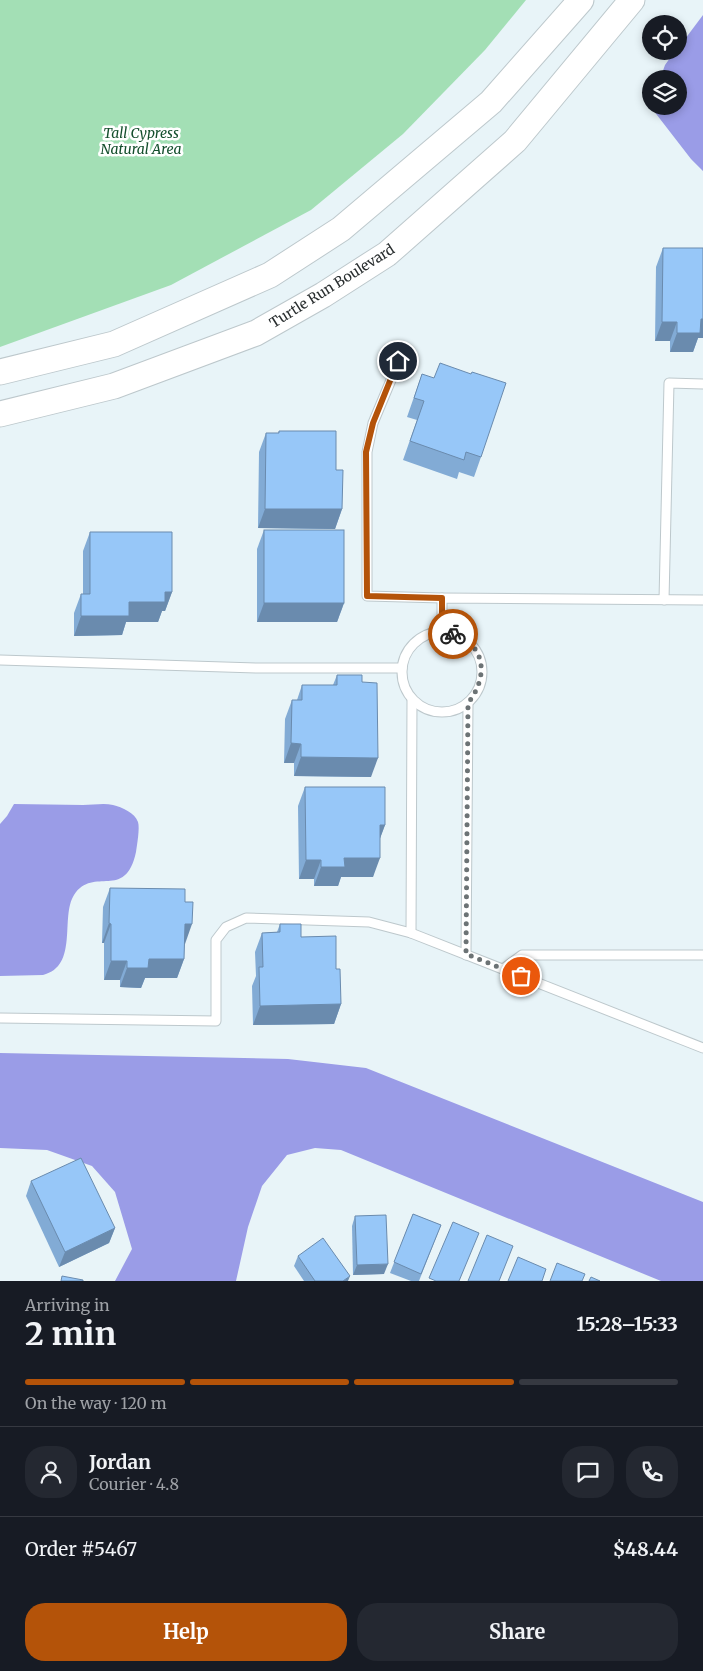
<!DOCTYPE html>
<html lang="en">
<head>
<meta charset="utf-8">
<style>
  body { margin:0; font-family:Merriweather,serif; background:#242831; color:#f1f3f6; height:100vh; display:flex; flex-direction:column; font-size:19px; white-space:nowrap }
  * { box-sizing:border-box; margin:0 }
  p { font-size:16px; color:#9ea1a6 }
  .icon { flex:none; width:28px; height:28px; fill:none; stroke:currentColor; stroke-width:2; stroke-linecap:round; stroke-linejoin:round }
  .map { position:relative; height:1281px; overflow:hidden }
  .drawer { display:flex; flex-direction:column; background:#171b24; flex:1 }
  .drawer>* { flex:none }
  .fabs { position:absolute; left:642px; top:15px; display:grid; gap:10px }
  .fabs a { display:grid; place-items:center; width:45px; height:45px; border-radius:50%; background:#171b24; box-shadow:0 2px 8px #0003; font-size:25px }
  .pin { position:absolute; display:grid; place-items:center; width:42px; height:42px; color:#fff; margin:-21px; border:2px solid #fff; border-radius:50%; box-shadow:0 1px 5px #0007 }
  .courier { position:absolute; display:grid; place-items:center; width:50px; height:50px; margin:-25px; border:4px solid #b45309; border-radius:50%; background:#fff; color:#222; box-shadow:0 1px 6px #0007 }
  .summary em { font-style:normal; font-weight:700 }
  .summary div { display:flex; flex-direction:column-reverse }
  .summary { display:flex; align-items:center; justify-content:space-between; height:85px; padding:0 25px }
  h1 { font-size:32px; font-weight:700; line-height:38px }
  .bar { display:grid; grid-template-columns:repeat(4,1fr); gap:8px 5px; align-content:center; height:60px; padding:0 25px }
  .bar i { height:6px; border-radius:4px; background:#363941 }
  .bar .selected { background:#b45309 }
  .bar p { grid-column:span 4 }
  .line { display:flex; align-items:center; gap:12px; padding:0 25px; border-top:1px solid #363941 }
  .line div { flex:1 }
  .round { display:grid; place-items:center; flex:none; width:52px; height:52px; border-radius:20px; background:#242831 }
  .cta { display:flex; gap:10px; margin-top:auto; padding:10px 25px }
  .cta a { flex:1; height:58px; border-radius:20px; background:#b45309; color:#fff; font-size:20px; font-weight:700; line-height:58px; text-align:center }
  .cta a+a { background:#242831; color:#f1f3f6 }
  .map>svg:first-child { display:block }
</style>
</head>
<body>
<div class="map">
<svg width="703" height="1281" viewBox="0 0 703 1281">
  <rect width="100%" height="100%" fill="#e8f4f8"/>
  <!-- green -->
  <path fill="#a3dfb5" d="M0,0h526l-41,50 -82,84 -92,76 -140,75 -171,62z"/>
  <!-- water -->
  <g fill="#9a9ce7">
    <path d="M703,15v156l-12,-12 -41,-53 1,-3v3h28v-27h-19l5,-14 10,-14h4v-4z"/>
    <path d="M14,804c23,0 46,1 69,1 10,0 21,-2 30,0 9,2 22,8 25,17 2,6 -1,23 -2,30 -11,50 -42,13 -62,43 -14,22 5,71 -31,80l-43,1v-152l7,-8z"/>
    <path d="M0,1053l288,6 78,9 337,134v79h-42l-320,-131 -26,-2 -28,7 -25,31 -14,41 -12,54h-121l17,-32 -17,-57 -23,-26 -45,-16 -47,-2z"/>
  </g>
  <g fill="none" stroke-linecap="round" stroke-linejoin="round">
    <!-- lane casing -->
    <g stroke="#bdc8cc" stroke-width="11">
      <g id="lane">
        <path d="M399,361l-26,62 -6,29v144l75,2"/>
        <path d="M664,600l5,-217 34,1"/>
        <circle cx="442" cy="672" r="40"/>
        <path d="M442,632v-34l261,2"/>
        <path d="M0,660l256,8h146"/>
        <path d="M411,933l1,-233"/>
        <path d="M466,955l2,-252"/>
        <path d="M503,969l19,-14h181"/>
        <path d="M0,1018l216,3v-81l10,-13 20,-9 123,4 42,11 292,115"/>
      </g>
    </g>
    <!-- secondary casing -->
    <g stroke="#bdc8cc" stroke-width="27">
      <g id="secondary">
        <path d="M0,372l114,-28 156,-69 71,-46 150,-127 90,-102"/>
        <path d="M0,414l114,-28 142,-53 67,-38 64,-41 128,-113 117,-141"/>
      </g>
    </g>
    <!-- lane -->
    <use href="#lane" stroke="#fff" stroke-width="9"/>
    <!-- secondary -->
    <use href="#secondary" stroke="#fff" stroke-width="25"/>
  </g>
  <!-- wall -->
  <g fill="#82abd5">
    <path d="M663,248l35,90 -5,14h-23v-11h-15l1,-74z"/>
    <path d="M422,374l59,83 -7,20 -15,-5 -2,7 -54,-19 14,-40 -10,-3z"/>
    <path d="M279,431l57,39 6,39 -7,20 -77,-1 1,-76 7,-19h12z"/>
    <path d="M264,530l80,73 -7,19h-80v-73z"/>
    <path d="M90,532l82,60 -7,19h-3l-4,11h-32l-4,13 -48,1v-23l7,-19h2v-43z"/>
    <path d="M337,675l25,7 9,95 -77,-1v-13h-10l1,-44 7,-19h5l5,-15h31z"/>
    <path d="M305,787l80,38 -5,13 -7,39h-32l-3,9h-24v-7h-15l-1,-73z"/>
    <path d="M110,888l75,14 -1,57 -7,19h-32l-4,10 -21,-1v-7h-16v-37h-2l1,-36z"/>
    <path d="M280,924l21,13 35,32 5,35 -7,20 -81,1 -1,-39 4,-10 -1,-24 7,-19 15,-1z"/>
    <path d="M31,1181l84,47 -6,15 -50,24 -33,-71z"/>
    <path d="M413,1214l28,11 -22,56h-8l-21,-8z"/>
    <path d="M355,1216l29,58 -31,1 -1,-49z"/>
    <path d="M298,1256l50,25h-44l-10,-15z"/>
  </g>
  <!-- shaded-wall -->
  <g fill="#6a8bae">
    <path d="M701,319h2v19h-5l-5,14h-23l7,-19z"/>
    <path d="M662,322h15l-7,19h-15z"/>
    <path d="M265,509h77l-7,20 -77,-1z"/>
    <path d="M165,592h7l-7,19h-3l-4,11h-32l-4,13 -48,1 7,-20z"/>
    <path d="M264,603h80l-7,19h-80z"/>
    <path d="M291,743l10,1 -7,19h-10z"/>
    <path d="M301,757l77,1 -7,19 -77,-1z"/>
    <path d="M380,825h5l-7,19z"/>
    <path d="M344,858h36l-7,19h-32l-3,9h-24l7,-19z"/>
    <path d="M306,860h15l-7,19h-15z"/>
    <path d="M109,923l2,1 -7,19h-2z"/>
    <path d="M185,924h7l-7,20 -7,-1z"/>
    <path d="M149,959h35l-7,19h-32l-4,10 -21,-1 7,-19z"/>
    <path d="M111,961h16l-7,19h-16z"/>
    <path d="M341,1004l-7,20 -81,1 7,-19z"/>
    <path d="M115,1228l-6,15 -50,24 6,-15z"/>
    <path d="M388,1264l-4,10 -31,1 4,-10z"/>
    <path d="M350,1276l-2,5h-5z"/>
  </g>
  <!-- building -->
  <g fill="#97c7f8" stroke="#6a8bae">
    <path d="M663,248h40v71h-2l-1,14h-23v-11h-15z"/>
    <path d="M440,363l31,11 1,-2 34,11 -25,74 -15,-5 -2,8 -54,-19 14,-40 -10,-3 8,-24 12,4z"/>
    <path d="M279,431h57v39h7l-1,39h-77l1,-76h13z"/>
    <rect x="264" y="530" width="80" height="73"/>
    <path d="M90,532h82v60h-7v10h-36v14h-48v-22h9z"/>
    <path d="M337,675h25v7l15,1 1,75 -77,-1v-13l-10,-1 1,-43h10v-15h35z"/>
    <path d="M305,787h80v38h-5v33h-36l1,9h-24v-7h-15z"/>
    <path d="M110,888l75,1v13h8l-1,22h-7l-1,35h-35l-1,9h-21v-7h-16v-37l-2,-1z"/>
    <path d="M280,924h21v13l35,-1v33h4l1,35 -81,2 -1,-39h4l-1,-34 18,-1z"/>
    <path d="M81,1158l34,70 -50,24 -34,-71z"/>
    <path d="M413,1214l28,11 -20,49 -27,-12z"/>
    <path d="M386,1215l2,49 -31,1 -2,-49z"/>
    <path d="M453,1222l26,11 -20,48h-23l-7,-3z"/>
    <path d="M487,1235l26,11 -14,35h-31z"/>
    <path d="M323,1238l27,38 -7,5h-28l-17,-25z"/>
    <path d="M518,1257l28,12 -4,12h-34z"/>
    <path d="M557,1263l28,11 -3,7h-32z"/>
    <path d="M62,1276l21,4v1h-22z"/>
    <path d="M591,1277l9,4h-11z"/>
  </g>
  <g fill="none" stroke-linecap="round" stroke-linejoin="round">
    <!-- done -->
    <path stroke="#6c7375" stroke-width="5" stroke-dasharray="0 9" d="M453,634c34,11 35,44 15,69l-2,251 55,22"/>
    <!-- route -->
    <path stroke="#b45309" stroke-width="6" d="M398,361l-25,62 -7,29 1,144 75,2v34l11,2"/>
  </g>
  <g text-anchor="middle" dominant-baseline="central" stroke-width="5" stroke-linejoin="round" paint-order="stroke">
    <!-- park labels -->
    <g font-size="14" font-style="italic" fill="#134e2c" stroke="#fff">
      <text x="141" y="133">Tall Cypress<tspan x="141" dy="16">Natural Area</tspan></text>
    </g>
    <!-- street labels -->
    <g font-size="14" fill="#292e2f" stroke="#fff">
      <text transform="translate(332 286) rotate(-32)">Turtle Run Boulevard</text>
    </g>
  </g>
</svg>
<div class="fabs">
<a><svg class="icon" aria-label="locate" viewBox="0 0 24 24"><circle cx="12" cy="12" r="6"/><path d="M12 2v4M12 18v4M2 12h4M18 12h4"/></svg></a>
<a><svg class="icon" aria-label="layers" viewBox="0 0 24 24"><path d="M12 4l9 5-9 5-9-5zM3 14l9 5 9-5"/></svg></a>
</div>
<div class="pin" style="left:521px;top:976px;background:#ea580c"><svg class="icon" aria-label="bag" viewBox="0 0 24 24"><path d="M5 8h14l-1 12H6zM9 8a3 3 0 0 1 6 0"/></svg></div>
<div class="pin" style="left:398px;top:361px;background:#1f2937"><svg class="icon" aria-label="home" viewBox="0 0 24 24"><path d="M3 11l9-7 9 7M6 9v11h12V9"/></svg></div>
<div class="courier" style="left:453px;top:634px"><svg class="icon" aria-label="bike" viewBox="0 0 24 24"><circle cx="6" cy="16" r="4"/><circle cx="18" cy="16" r="4"/><path d="M6 16l4-8h5l3 8M10 8l3 8H6M13 5h3"/></svg></div>
</div>
<section class="drawer">
<div class="summary"><div><h1>2 min</h1><p>Arriving in</p></div><em>15:28–15:33</em></div>
<div class="bar"><i class="selected"></i><i class="selected"></i><i class="selected"></i><i></i><p>On the way · 120 m</p></div>
<div class="line" style="height:90px"><a class="round"><svg class="icon" aria-label="person" viewBox="0 0 24 24"><circle cx="12" cy="8" r="4"/><path d="M4 21q1-7 8-7t8 7"/></svg></a><div><b>Jordan</b><p>Courier · 4.8</p></div><a class="round"><svg class="icon" aria-label="chat" viewBox="0 0 24 24"><path d="M4 5h16v11H9l-5 4z"/></svg></a><a class="round"><svg class="icon" aria-label="phone" viewBox="0 0 24 24"><path d="M5 4h4l2 5-3 2q2 4 5 5l2-3 5 2v4C11 20 4 13 5 4z"/></svg></a></div>
<div class="line" style="height:65px"><div>Order #5467</div><b>$48.44</b></div>
<div class="cta"><a>Help</a><a>Share</a></div>
</section>
</body>
</html>
